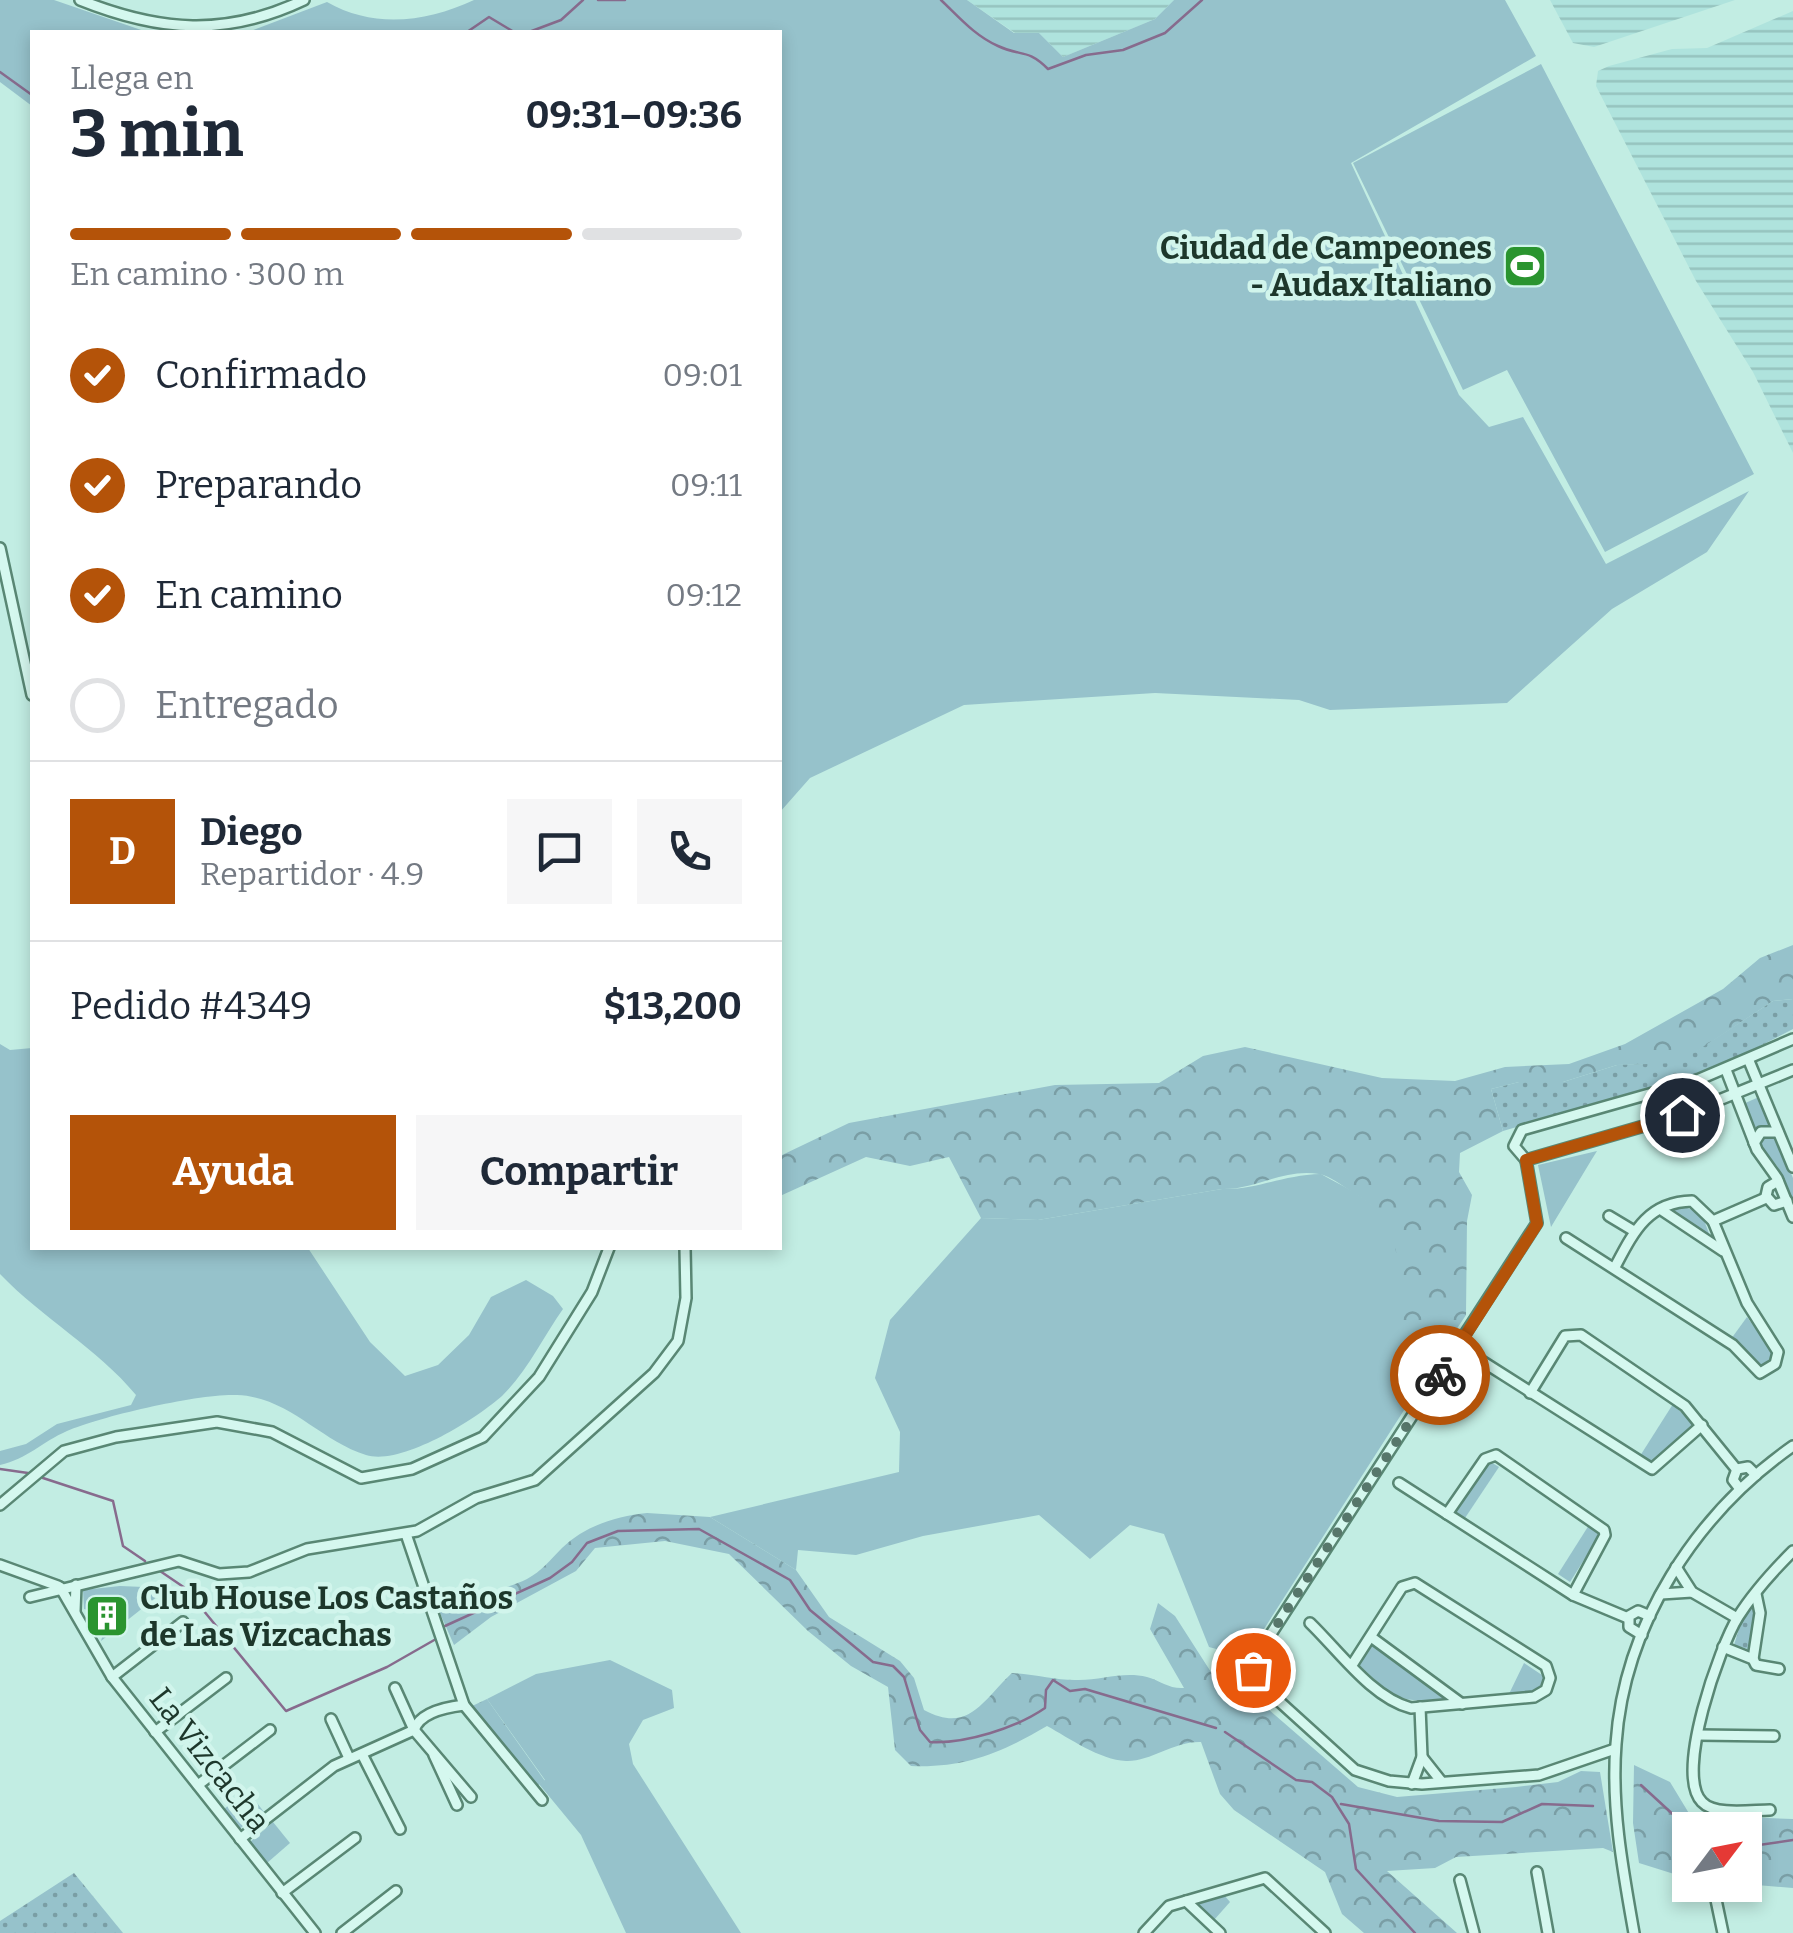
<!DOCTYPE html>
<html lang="es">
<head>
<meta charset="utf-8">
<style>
  body { margin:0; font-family:Bitter,serif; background:#f6f6f7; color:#1f2937; height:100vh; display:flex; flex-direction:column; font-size:38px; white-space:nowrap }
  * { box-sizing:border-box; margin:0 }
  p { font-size:32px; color:#747a83 }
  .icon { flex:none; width:55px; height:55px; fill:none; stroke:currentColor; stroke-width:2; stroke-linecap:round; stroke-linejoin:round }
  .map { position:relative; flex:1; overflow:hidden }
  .details { position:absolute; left:30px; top:30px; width:752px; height:1220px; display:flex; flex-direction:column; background:#fff; border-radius:0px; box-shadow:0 5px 15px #0003 }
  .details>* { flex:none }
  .needle { width:65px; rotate:58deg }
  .buttons { position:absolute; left:1672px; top:1812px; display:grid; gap:20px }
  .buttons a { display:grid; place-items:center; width:90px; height:90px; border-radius:0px; background:#fff; box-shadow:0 5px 15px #0003; font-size:50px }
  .pin { position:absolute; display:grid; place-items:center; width:85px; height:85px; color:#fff; margin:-42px; border:5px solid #fff; border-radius:50%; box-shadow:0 2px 10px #0007 }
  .courier { position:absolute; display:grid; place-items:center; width:100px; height:100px; margin:-50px; border:8px solid #b45309; border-radius:50%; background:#fff; color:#222; box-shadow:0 2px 12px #0007 }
  .overview em { font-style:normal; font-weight:700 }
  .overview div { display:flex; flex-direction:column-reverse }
  .overview { display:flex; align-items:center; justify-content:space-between; height:170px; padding:0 40px }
  h1 { font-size:65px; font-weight:700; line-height:75px }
  .bar { display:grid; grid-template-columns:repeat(4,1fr); gap:15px 10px; align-content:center; height:120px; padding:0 40px }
  .bar i { height:12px; border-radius:8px; background:#e0e1e3 }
  .bar .active { background:#b45309 }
  .bar p { grid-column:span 4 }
  .line { display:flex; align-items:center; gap:25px; padding:0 40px; border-top:2px solid #e0e1e3 }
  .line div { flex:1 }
  .round { display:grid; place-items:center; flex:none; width:105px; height:105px; border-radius:0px; background:#f6f6f7 }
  ol { padding:0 40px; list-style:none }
  li { display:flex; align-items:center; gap:30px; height:110px }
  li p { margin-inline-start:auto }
  li .icon { padding:10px; border-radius:50%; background:#b45309; color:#fff; stroke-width:4 }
  li:last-child { color:#747a83 }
  li i { width:55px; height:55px; border:5px solid #e0e1e3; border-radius:50% }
  .primary-button { display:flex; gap:20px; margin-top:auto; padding:20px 40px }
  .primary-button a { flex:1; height:115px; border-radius:0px; background:#b45309; color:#fff; font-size:40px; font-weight:700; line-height:115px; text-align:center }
  .primary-button a+a { background:#f6f6f7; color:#1f2937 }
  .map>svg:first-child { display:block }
</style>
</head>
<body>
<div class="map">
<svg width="1793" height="1933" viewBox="0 0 1793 1933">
  <defs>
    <pattern id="farmland-rules" width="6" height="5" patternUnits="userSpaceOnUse" patternTransform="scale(2.5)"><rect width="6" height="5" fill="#afe3dd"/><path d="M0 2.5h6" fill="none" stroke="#96c3be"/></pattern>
    <pattern id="forest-crowns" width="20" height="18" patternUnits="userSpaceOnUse" patternTransform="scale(2.5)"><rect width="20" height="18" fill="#96c2cb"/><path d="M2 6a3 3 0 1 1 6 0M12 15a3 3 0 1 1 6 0" fill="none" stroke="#7a9ea5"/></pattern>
    <pattern id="park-dots" width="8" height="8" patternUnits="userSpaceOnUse" patternTransform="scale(2.5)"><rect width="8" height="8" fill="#96c2cb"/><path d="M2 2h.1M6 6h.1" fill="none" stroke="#7a9ea5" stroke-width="1.8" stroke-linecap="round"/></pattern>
  </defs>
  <rect width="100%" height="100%" fill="#c2ede3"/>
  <!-- farmland -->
  <g fill="url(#farmland-rules)">
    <path d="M967,0h207l-19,19 -92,38 -24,-24h-24z"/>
    <path d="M1550,0h185l-141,47 -21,-4z"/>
    <path d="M1793,11v442l-40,-81 -57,-91 -100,-195 2,-15 11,-5 63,-17 35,-1z"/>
  </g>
  <!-- green -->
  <g fill="#96c2cb">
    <path d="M0,0h54l93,32h-115v74l-32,-24z"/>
    <path d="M474,0h493l47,33h25l24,24 92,-38 19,-19h331l31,56 -185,107 108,232 30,32 34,-10 83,147 143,-73 -42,61 -95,57 -105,94 -177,7 -31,-10 -144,-7 -191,12 -154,73 -30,34v-780h-532l79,-30c47,27 100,20 147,-2z"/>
    <path d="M1541,64l213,410 -149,78 -98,-182 -44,20 -110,-227z"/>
    <path d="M0,1044l10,6 22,-2v200h276l62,94 35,34 33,-11 31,-30 22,-38 35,-17 27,16 10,13c-19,27 -37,64 -61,87 -26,23 -100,70 -136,59 -47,-15 -77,-58 -129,-60 -36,-2 -136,21 -170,36 -25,11 -40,28 -67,34v-14l26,-7 31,-20 74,-19 5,-10c-39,-47 -94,-77 -136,-121z"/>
    <path d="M1759,1097l12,28 -16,9 -12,-30z"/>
    <path d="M1774,1135l19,43v25l-16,-37 -19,-24z"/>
    <path d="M1597,1151l-5,8 -41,68 -13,-62z"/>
    <path d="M1321,1174c23,13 54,26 67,51 16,29 18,102 24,138l19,5 -185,289 -37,-10 -45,-113 -34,-9 -40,34 -51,-44 -116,21 -67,19 -58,-5 -2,20 -86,-53 189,-45 1,-40 -25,-54 15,-58 91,-102 57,2 184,-31c35,1 60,-14 99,-15z"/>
    <path d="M1680,1206l21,6 10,27 -40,-27z"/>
    <path d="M1747,1317l28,38 -17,13 -27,-29z"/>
    <path d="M1673,1404l20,20 -42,40 -11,-8z"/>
    <path d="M1489,1461l10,6 -34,51 -10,-7z"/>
    <path d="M1589,1525l12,8 -31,49 -12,-8z"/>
    <path d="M120,1586l48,2 -67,53 3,-10 15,-9 -11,-19 -16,8 -8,-2 -1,-19z"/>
    <path d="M1370,1642l76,57c-49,6 -54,-4 -89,-36z"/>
    <path d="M610,1660l62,30 2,18 -31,12 -14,24 4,20 108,169h-115l-45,-98 -42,-51 6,-4 -58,-81 49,-25z"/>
    <path d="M1524,1663l21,14c-6,17 -20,17 -37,19z"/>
    <path d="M248,1791l16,21 -25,17 -15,-20z"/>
    <path d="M273,1822l17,21 -23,20 -17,-21z"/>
    <path d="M1224,1895l6,7 -16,18 -18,-16z"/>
  </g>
  <!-- forest -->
  <g fill="url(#forest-crowns)">
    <path d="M1793,945v54l-20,2 -95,63 -61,1 -54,17h-44l-28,7 12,42 -43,22 -1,19 13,23 -5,26 -1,94 -35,53 -19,-5c-33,-50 17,-128 -60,-171 -9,-6 -22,-16 -33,-18 -35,-6 -64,16 -97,15l-184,31 -57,-2 -32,-61 -39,9 -44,-9 -86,39v-40l69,-33 206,-38 104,-2 44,-27 42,-9 137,31 73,3 50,-14 64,-3 56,-20 98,-55 37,-31z"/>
    <path d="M647,1513l63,4 86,53 33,47 71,44 14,17 10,32c45,24 58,-9 88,-37 22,1 43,7 63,7 25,1 47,-9 72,-3 14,4 22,12 37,11l-34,-59 8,-26 17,13 43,67 42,19 98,85 39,10 119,-10 42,-5 23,-11 19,1 13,80 -10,-4 -147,9 -21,11 -48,3 70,62h-93l-22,-19 -17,-42 -91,-62 -14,-16 -19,-52c-27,-1 -51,20 -75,19 -26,-1 -57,-23 -79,-35 -46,27 -82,42 -136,40l-16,-16 -7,-63 -37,-21 -43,-35 -79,-77 -64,-13 -70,7 -19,23 -85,46 -37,28 -15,-34c26,-16 59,-18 88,-32 15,-8 23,-19 35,-31 23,-22 54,-32 85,-35z"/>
    <path d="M487,1699l58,82 -11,6 -64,-80z"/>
    <path d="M1634,1765l36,17 20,33 103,4v69l-48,-4v-54h-55v49l-51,-16 -6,-40z"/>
  </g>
  <!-- park -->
  <g fill="url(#park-dots)">
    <path d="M1793,999v30l-74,38 -216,64 -12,-42 28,-7h44l54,-17 61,-2 95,-62z"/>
    <path d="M1754,1604l3,10 -6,36 -17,-5 9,-29z"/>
    <path d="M74,1873l49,60h-123v-12z"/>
  </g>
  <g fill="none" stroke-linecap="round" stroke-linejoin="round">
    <!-- stream -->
    <g stroke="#876b8d" stroke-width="2.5">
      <path d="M598,0h27"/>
      <path d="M941,0c18,17 34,36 57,46 23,11 29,2 50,23l38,-14 37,-5 42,-17 37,-33"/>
      <path d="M322,32h6"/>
      <path d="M467,32l22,-15 25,15"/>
      <path d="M529,32l32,-12 22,-20"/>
      <path d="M0,72l32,23"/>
      <path d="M0,1469l28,4"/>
      <path d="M43,1478l70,23 10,45 22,15"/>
      <path d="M160,1571l25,17 101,123 101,-44 49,-28"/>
      <path d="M445,1626l105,-48 22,-16 15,-19 31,-12 81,-2 91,51 20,30 63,52 20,4 11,11 16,53 10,12c35,2 86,-14 115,-34l1,-18 7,-10 17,11 15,-2 131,39"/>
      <path d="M1225,1732l71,48 16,2 20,15 17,27 7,45 59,64"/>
      <path d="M1641,1785l49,45"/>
      <path d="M1341,1804l98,17 63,1 40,-18 51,2"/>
      <path d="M1745,1847l48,-7"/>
    </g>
    <!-- minor casing -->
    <g stroke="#598774" stroke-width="14">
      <g id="minor">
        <path d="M80,0c80,32 146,37 224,0"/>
        <path d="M0,548l32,147"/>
        <path d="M1749,1061l44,106"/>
        <path d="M1726,1070l31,80 20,28 16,39"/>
        <path d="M1754,1143l7,-11h17"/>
        <path d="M1526,1160l11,63 -281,434 -3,13 6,13 96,87 34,11 33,3 117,-9 76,-26"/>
        <path d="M1526,1160l-12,-14 8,-16 173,-49 98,-42"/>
        <path d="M1526,1160l156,-45 111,-45"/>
        <path d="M1778,1181l-10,6 -2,9 8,9 13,-4"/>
        <path d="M1663,1211l60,40"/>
        <path d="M1609,1216l25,15"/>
        <path d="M1566,1238l167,107 27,28 15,-9 3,-12 -31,-49 -34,-82"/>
        <path d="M1615,1267c19,-36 33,-65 77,-66l21,20 53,-23"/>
        <path d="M1477,1358l175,111 50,-44"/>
        <path d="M1530,1393l35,-57 16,-1 104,71 52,64"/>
        <path d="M1399,1483l174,112 55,23"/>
        <path d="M1740,1489l-7,-9 4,-11 11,-2 8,8"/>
        <path d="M0,1505l64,-54 52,-14 101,-15 55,10 89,46 51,-9 71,-32 56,-60 53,-85 17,-44"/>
        <path d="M1447,1514l38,-55 11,-4 108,75 1,5 -32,60"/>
        <path d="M406,1534l58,171 78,95"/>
        <path d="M0,1565l58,21"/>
        <path d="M1676,1567l16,25 45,26"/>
        <path d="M60,1587l52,90 203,256"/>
        <path d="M1661,1594l31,-2"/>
        <path d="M30,1597l149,-36 40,13 30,-2 58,-23 110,-18 59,-33 59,-18 119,-107 24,-32 8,-43 -1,-50"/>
        <path d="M75,1611l1,-26"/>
        <path d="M1310,1623c29,28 62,75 101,85l123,-11 12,-7 4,-12 -4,-12 -131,-83 -13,4 -50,78"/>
        <path d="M1642,1635l-13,-8v-11l9,-5 12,5"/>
        <path d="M1371,1637l91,67"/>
        <path d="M1723,1647l30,12 3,6 23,4"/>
        <path d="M1753,1659l7,-46 -4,-19"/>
        <path d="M112,1677l71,-55"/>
        <path d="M395,1688l19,42 57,67"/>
        <path d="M331,1719l18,39"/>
        <path d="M155,1732l71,-54"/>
        <path d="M1698,1735l76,1"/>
        <path d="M434,1755l23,50"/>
        <path d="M363,1756l37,73"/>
        <path d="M1422,1757l19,24"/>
        <path d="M1412,1784l10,-27 -2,-50"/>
        <path d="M198,1785l72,-55"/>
        <path d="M1770,1810c-18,0 -55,6 -68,-8 -28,-28 18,-156 36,-185 15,-24 35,-46 55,-66"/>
        <path d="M240,1839l94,-73 80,-36c6,-18 33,-23 50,-25"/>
        <path d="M1537,1872l11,61"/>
        <path d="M1460,1880l14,53"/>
        <path d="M282,1893l73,-55"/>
        <path d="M1715,1895l8,38"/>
        <path d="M1186,1901l34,32"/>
        <path d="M342,1933l54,-42"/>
        <path d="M1144,1933l25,-27 96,-28 60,55"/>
        <path d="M1634,1933c-11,-62 -23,-126 -18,-189 8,-120 80,-230 177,-298"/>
      </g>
    </g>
    <!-- minor -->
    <use href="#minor" stroke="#d5f8ef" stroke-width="9"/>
  </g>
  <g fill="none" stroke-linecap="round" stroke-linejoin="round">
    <!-- done -->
    <path stroke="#57776b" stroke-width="10" stroke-dasharray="0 18" d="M1253,1670l3,-13 184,-282"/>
    <!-- route -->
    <path stroke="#b45309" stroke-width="12" d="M1440,1375l97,-151 -11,-64 156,-45"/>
  </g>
  <!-- icons -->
  <defs>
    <g id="stadium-square" transform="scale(2.25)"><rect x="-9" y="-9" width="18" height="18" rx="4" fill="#2a942f" stroke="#d1f5ec"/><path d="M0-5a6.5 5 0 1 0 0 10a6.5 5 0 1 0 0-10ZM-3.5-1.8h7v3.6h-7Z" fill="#fff"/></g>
    <g id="building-square" transform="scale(2.25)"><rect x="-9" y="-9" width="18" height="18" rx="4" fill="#2a942f" stroke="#d1f5ec"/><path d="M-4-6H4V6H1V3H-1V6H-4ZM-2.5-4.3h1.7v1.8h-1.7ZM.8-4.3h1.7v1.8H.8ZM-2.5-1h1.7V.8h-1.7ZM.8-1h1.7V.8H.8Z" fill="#fff"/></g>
  </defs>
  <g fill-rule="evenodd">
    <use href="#stadium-square" x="1525" y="266"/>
    <use href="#building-square" x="107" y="1616"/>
  </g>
  <g text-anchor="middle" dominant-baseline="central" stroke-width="9" stroke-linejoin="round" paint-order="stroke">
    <!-- poi labels -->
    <g font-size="32" font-weight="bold" fill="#1d372b" stroke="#d1f5ec" text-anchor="end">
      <text x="1492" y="248">Ciudad de Campeones<tspan x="1492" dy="37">- Audax Italiano</tspan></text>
      <text x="140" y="1598" text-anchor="start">Club House Los Castaños<tspan x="140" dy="37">de Las Vizcachas</tspan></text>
    </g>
    <!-- street labels -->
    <g font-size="32" fill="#1d372b" stroke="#d1f5ec">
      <text transform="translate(210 1760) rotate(52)">La Vizcacha</text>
    </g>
  </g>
</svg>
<div class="buttons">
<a><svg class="needle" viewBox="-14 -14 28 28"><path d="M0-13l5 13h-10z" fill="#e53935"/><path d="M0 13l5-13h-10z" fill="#747a83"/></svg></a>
</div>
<div class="pin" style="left:1253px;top:1670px;background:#ea580c"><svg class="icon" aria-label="bag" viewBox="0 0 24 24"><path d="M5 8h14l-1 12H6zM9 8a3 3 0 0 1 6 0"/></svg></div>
<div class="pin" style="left:1682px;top:1115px;background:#1f2937"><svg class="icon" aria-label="home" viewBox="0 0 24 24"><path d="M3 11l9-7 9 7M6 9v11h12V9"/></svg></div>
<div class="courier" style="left:1440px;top:1375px"><svg class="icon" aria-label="bike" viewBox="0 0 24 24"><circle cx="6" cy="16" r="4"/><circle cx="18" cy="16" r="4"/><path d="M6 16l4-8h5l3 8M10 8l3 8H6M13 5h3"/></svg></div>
<section class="details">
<div class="overview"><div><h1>3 min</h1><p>Llega en</p></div><em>09:31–09:36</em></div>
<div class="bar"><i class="active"></i><i class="active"></i><i class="active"></i><i></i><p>En camino · 300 m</p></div>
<ol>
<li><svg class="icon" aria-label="check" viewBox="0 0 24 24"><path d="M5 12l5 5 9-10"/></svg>Confirmado<p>09:01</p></li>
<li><svg class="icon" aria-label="check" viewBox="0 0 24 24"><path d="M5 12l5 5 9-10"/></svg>Preparando<p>09:11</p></li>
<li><svg class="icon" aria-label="check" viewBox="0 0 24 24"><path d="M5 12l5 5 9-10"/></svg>En camino<p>09:12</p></li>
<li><i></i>Entregado</li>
</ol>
<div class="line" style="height:180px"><b class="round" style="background:#b45309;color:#fff">D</b><div><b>Diego</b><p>Repartidor · 4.9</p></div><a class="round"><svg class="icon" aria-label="chat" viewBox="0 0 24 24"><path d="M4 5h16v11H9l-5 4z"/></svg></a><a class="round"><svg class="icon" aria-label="phone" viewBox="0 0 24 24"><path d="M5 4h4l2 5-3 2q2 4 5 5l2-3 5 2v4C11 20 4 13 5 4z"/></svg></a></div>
<div class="line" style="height:130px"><div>Pedido #4349</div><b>$13,200</b></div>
<div class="primary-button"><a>Ayuda</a><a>Compartir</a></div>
</section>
</div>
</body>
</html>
